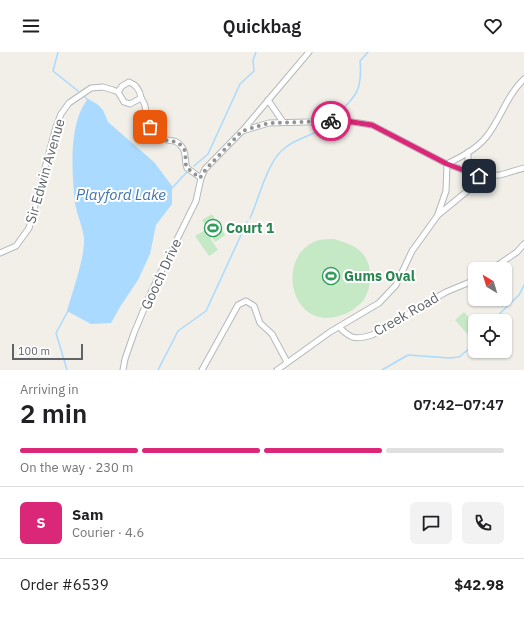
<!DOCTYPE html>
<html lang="en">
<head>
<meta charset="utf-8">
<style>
  body { margin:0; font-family:"IBM Plex Sans",sans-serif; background:#f2f2f2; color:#202124; height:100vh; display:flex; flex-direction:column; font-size:15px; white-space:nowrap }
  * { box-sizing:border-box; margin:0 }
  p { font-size:13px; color:#757577 }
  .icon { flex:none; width:22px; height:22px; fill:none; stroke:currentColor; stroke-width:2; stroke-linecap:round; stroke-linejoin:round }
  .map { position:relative; height:318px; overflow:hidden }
  .drawer { display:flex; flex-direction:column; background:#fff; flex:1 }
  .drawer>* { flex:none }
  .needle { width:26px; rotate:322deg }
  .tools { position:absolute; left:468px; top:210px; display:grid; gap:8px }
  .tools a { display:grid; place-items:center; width:44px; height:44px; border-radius:6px; background:#fff; box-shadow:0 1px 3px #0004; font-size:20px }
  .scale { position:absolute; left:12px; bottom:10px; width:71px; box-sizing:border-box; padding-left:4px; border:2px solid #5f6368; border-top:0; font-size:11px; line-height:14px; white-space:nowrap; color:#5f6368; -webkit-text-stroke:3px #fff; paint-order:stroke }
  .pin { position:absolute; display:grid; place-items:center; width:34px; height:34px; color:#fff; margin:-17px; border-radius:8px; box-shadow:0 2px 6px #0006 }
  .courier { position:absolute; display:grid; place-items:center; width:40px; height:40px; margin:-20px; border:3px solid #db2777; border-radius:50%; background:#fff; color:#222; box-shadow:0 1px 5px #0007 }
  .head em { font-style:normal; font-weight:600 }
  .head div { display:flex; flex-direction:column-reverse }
  .head { display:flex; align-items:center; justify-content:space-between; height:68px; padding:0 20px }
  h1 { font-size:26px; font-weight:600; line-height:30px }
  .bar { display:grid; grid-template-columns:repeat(4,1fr); gap:6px 4px; align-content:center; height:48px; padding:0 20px }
  .bar i { height:5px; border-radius:3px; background:#e0e0e0 }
  .bar .current { background:#db2777 }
  .bar p { grid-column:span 4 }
  .line { display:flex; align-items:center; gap:10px; padding:0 20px; border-top:1px solid #e0e0e0 }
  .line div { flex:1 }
  .round { display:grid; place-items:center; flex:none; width:42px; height:42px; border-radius:6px; background:#f2f2f2 }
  header { display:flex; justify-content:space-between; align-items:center; height:52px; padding:0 20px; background:#fff; font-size:18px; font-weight:600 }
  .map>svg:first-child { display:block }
</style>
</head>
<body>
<header><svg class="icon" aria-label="menu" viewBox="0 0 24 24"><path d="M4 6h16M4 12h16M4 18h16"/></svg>Quickbag<svg class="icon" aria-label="heart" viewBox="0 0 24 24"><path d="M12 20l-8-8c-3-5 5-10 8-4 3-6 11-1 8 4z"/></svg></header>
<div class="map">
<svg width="524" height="318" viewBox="0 0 524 318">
  <rect width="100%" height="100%" fill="#f1efe8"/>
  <!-- green -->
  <g fill="#c5e8c5">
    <path d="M212,162l13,21 -10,7 -13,-22z"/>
    <path d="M205,178l13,20 -9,6 -14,-20z"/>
    <path d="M334,187c9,3 18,5 25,11 15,12 14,39 3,52 -7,7 -15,12 -23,14 -49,15 -65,-62 -20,-76 5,-1 11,-1 15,-1z"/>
    <path d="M464,260l11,13v8l-5,4 -15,-17z"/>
  </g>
  <!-- water -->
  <path fill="#aadaff" d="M88,47l9,5 6,6 5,12 46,40 18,24v18l-16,21 -6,29 -12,26 -18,27 -9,16 -20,1 -24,-13c5,-18 18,-54 17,-72 -1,-12 -7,-24 -9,-36 -3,-28 -7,-81 13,-104z"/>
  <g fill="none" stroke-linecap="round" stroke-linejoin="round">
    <!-- stream -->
    <g stroke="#aadaff" stroke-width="1.5">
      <path d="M58,0l-5,19 25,20"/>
      <path d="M85,45l4,4"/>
      <path d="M331,68c22,-21 32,-26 29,-59l8,-9"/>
      <path d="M194,114l14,-12 32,-70 14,-13 -1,-11 3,-8"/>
      <path d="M172,136l15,-16"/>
      <path d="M250,166c10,-21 17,-58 36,-71 14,-11 28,-10 43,-24"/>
      <path d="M492,269l27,-26 5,-10"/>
      <path d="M67,318l-11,-37 12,-22"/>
      <path d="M158,318l20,-39 28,-20 41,-89"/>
      <path d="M382,318l26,-15 42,3 9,-1 16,-13"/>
    </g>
    <!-- street casing -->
    <g stroke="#b5b8bc" stroke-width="7">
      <g id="street">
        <path d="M118,40l4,-6 7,-4c8,3 11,8 12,16"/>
        <path d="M141,46c9,12 1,17 7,26 4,6 9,12 15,15 8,3 12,-1 19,8 5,6 2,14 5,21l14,10"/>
        <path d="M268,48l15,22"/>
        <path d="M243,78l66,-78"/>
        <path d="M447,112c14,-7 30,-15 40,-28 14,-18 20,-41 37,-57"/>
        <path d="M468,120v-20"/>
        <path d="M438,162l8,-23 1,-27"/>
        <path d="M0,201l16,-7 13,-18 27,-101 5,-13 8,-11 22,-15 12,-1 10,3 5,2 6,10 6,2 11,-6"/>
        <path d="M492,217l25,-17 7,-8"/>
        <path d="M339,275c12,12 16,13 33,8l74,-43 29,-12"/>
        <path d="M123,318l2,-11 9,-26 18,-43 44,-89 5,-23 4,-9 37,-38 27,-8 77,-2 26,4 75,39 32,12 21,-1 24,-7"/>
        <path d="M202,318l36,-65 8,-4 8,5 6,17 12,11 15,28"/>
        <path d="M277,318l53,-38 49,-29 17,-18 16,-34 26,-36 33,-27 20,-12"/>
      </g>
    </g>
    <!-- street -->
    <use href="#street" stroke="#fff" stroke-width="5"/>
  </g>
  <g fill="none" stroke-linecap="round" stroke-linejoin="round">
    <!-- done -->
    <path stroke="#929495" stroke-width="4" stroke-dasharray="0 7.2" d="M150,75c4,5 9,11 15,13 8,2 13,0 19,9 3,6 0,13 3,19l13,10 6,-9 36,-38 27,-8 62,-2"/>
    <!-- route -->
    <path stroke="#db2777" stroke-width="5" d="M331,69h15l26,4 75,39 32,12"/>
  </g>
  <!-- icons -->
  <defs>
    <g id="stadium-ring" transform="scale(0.9)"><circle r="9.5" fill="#fff" stroke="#2e9e5b" stroke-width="1.5"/><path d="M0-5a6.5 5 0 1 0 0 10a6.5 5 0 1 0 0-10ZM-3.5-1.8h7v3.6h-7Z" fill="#2e9e5b"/></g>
  </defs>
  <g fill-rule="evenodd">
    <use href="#stadium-ring" x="213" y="176"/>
    <use href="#stadium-ring" x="331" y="224"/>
  </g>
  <g text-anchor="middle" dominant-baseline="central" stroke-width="4" stroke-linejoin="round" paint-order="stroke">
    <!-- street labels -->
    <g font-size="14" fill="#5f6368" stroke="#fff">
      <text transform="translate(45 119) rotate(-74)">Sir Edwin Avenue</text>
      <text transform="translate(161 222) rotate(-65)">Gooch Drive</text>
      <text transform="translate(406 262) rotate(-30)">Creek Road</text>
    </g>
    <!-- leisure labels -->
    <g font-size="14" font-weight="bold" fill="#27864d" stroke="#fff" text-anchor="start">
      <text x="226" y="176">Court 1</text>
      <text x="344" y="224">Gums Oval</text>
    </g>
    <!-- water labels -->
    <g font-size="15" font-style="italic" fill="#4174aa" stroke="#fff">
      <text x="121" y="142">Playford Lake</text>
    </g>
  </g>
</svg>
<div class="tools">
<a><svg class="needle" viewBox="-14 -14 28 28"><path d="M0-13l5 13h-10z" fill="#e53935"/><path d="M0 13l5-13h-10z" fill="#757577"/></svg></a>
<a><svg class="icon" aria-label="locate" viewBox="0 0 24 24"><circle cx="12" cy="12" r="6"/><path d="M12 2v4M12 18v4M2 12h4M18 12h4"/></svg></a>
</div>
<div class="scale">100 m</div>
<div class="pin" style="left:150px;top:75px;background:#ea580c"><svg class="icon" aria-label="bag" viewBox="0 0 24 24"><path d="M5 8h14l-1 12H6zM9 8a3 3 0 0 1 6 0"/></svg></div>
<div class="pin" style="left:479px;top:124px;background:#1f2937"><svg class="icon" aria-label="home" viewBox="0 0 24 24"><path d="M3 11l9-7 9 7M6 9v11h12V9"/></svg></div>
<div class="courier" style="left:331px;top:69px"><svg class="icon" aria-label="bike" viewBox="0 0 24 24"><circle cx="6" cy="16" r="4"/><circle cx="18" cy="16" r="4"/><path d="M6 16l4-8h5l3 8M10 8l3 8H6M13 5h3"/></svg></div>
</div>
<section class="drawer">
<div class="head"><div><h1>2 min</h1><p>Arriving in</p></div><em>07:42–07:47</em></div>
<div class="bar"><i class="current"></i><i class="current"></i><i class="current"></i><i></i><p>On the way · 230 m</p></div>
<div class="line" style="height:72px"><b class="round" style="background:#db2777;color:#fff">S</b><div><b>Sam</b><p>Courier · 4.6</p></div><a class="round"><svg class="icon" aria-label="chat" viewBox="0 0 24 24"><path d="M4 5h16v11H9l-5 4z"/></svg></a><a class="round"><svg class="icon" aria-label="phone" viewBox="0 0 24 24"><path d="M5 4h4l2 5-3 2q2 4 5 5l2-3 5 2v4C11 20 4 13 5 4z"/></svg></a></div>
<div class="line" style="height:52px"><div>Order #6539</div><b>$42.98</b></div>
</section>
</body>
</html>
